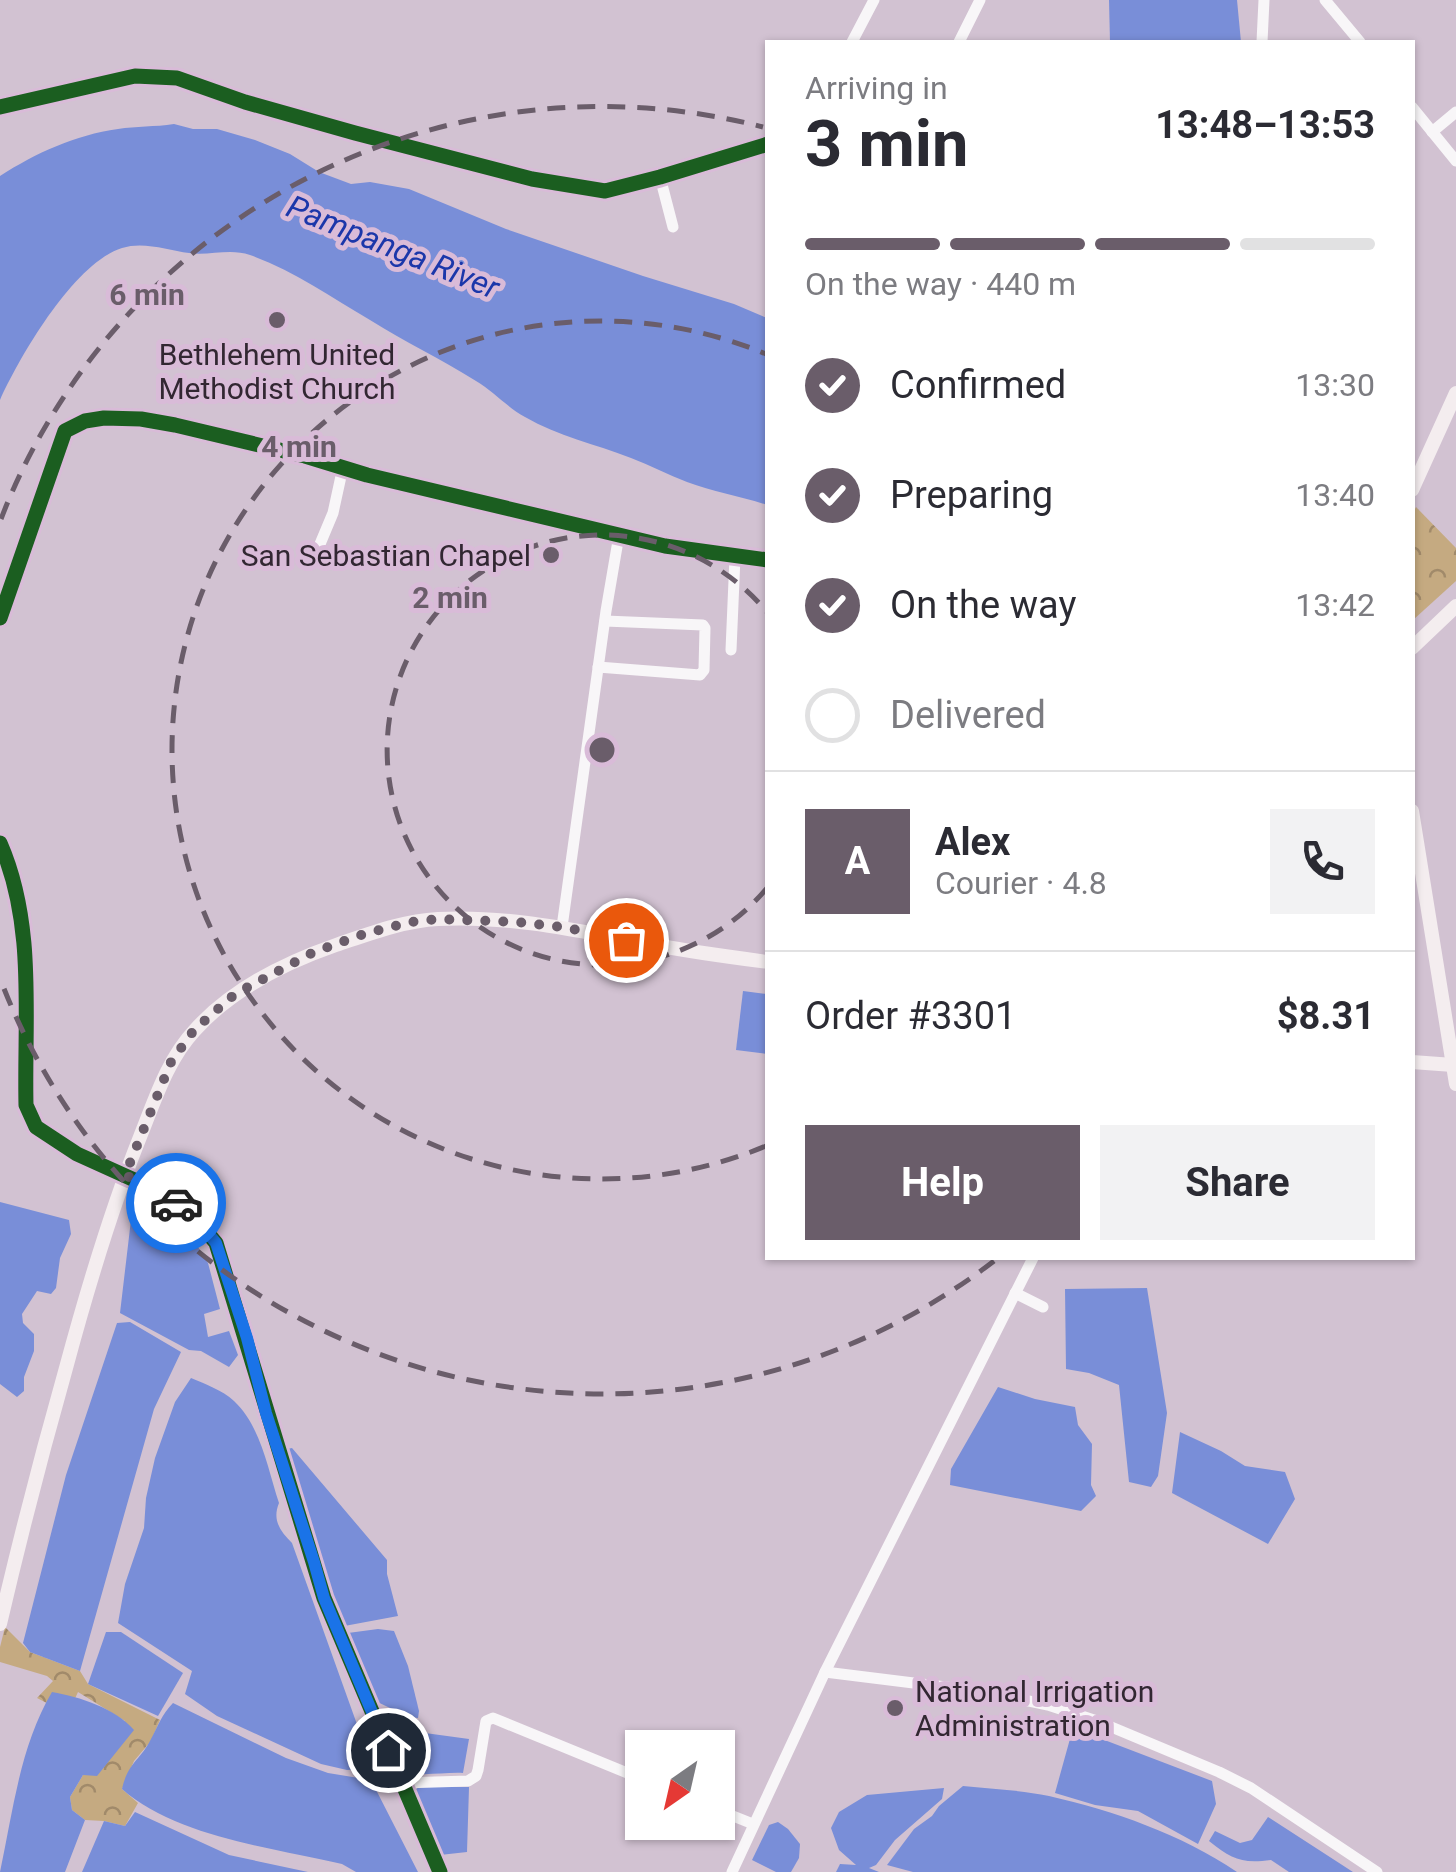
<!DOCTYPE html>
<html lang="en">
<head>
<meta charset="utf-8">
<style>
  body { margin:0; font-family:Roboto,sans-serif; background:#f2f2f3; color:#2b2b33; height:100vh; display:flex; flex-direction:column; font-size:38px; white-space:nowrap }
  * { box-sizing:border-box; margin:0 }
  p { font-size:32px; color:#7c7c81 }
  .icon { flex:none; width:55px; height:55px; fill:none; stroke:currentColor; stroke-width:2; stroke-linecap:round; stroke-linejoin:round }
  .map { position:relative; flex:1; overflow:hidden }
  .panel { position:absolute; left:765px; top:40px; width:650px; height:1220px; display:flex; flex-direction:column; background:#fff; border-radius:0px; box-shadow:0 2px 8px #0004 }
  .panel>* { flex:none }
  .needle { width:65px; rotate:214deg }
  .controls { position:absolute; left:625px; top:1730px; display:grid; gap:20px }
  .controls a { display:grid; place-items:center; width:110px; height:110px; border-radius:0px; background:#fff; box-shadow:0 2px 8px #0004; font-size:50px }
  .pin { position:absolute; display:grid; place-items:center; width:85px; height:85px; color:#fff; margin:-42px; border:5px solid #fff; border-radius:50%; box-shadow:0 2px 10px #0007 }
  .courier { position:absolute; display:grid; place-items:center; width:100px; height:100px; margin:-50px; border:8px solid #1a73e8; border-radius:50%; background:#fff; color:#222; box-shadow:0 2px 12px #0007 }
  .head em { font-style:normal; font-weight:700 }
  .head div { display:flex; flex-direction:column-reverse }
  .head { display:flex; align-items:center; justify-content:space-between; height:170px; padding:0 40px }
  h1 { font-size:65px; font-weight:700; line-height:75px }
  .bar { display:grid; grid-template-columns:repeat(4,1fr); gap:15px 10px; align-content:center; height:120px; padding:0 40px }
  .bar i { height:12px; border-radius:8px; background:#e1e1e2 }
  .bar .selected { background:#6a5d6a }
  .bar p { grid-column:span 4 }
  .line { display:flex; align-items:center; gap:25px; padding:0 40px; border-top:2px solid #e1e1e2 }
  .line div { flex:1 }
  .round { display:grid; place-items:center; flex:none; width:105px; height:105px; border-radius:0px; background:#f2f2f3 }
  ol { padding:0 40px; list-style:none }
  li { display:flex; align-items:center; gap:30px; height:110px }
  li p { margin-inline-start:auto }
  li .icon { padding:10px; border-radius:50%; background:#6a5d6a; color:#fff; stroke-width:4 }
  li:last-child { color:#7c7c81 }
  li i { width:55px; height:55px; border:5px solid #e1e1e2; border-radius:50% }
  .action { display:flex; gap:20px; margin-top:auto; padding:20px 40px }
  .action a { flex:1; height:115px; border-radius:0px; background:#6a5d6a; color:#fff; font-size:40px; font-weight:700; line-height:115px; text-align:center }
  .action a+a { background:#f2f2f3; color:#2b2b33 }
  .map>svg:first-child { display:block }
</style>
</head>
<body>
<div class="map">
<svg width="1456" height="1872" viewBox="0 0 1456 1872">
  <defs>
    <pattern id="park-crowns" width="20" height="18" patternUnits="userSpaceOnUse" patternTransform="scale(2.5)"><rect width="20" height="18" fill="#c5aa81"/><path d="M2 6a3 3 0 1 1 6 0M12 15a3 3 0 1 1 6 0" fill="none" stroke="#a18a6a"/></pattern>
  </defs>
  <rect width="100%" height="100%" fill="#d2c2d2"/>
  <!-- park -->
  <g fill="url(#park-crowns)">
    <path d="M1416,507l40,41v33l-43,39 -1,-105z"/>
    <path d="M5,1627l25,25 50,19 8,13 72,36 -9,21 -17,20 -12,28 16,14 -13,23 -21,-5 -19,-1 -13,-10 -2,-13 13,-22 42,-54 -47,-29 -10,22 -31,-16 16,-17 -6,-5 -47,-14v-15z"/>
  </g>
  <!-- water -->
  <g fill="#798ed8">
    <path d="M1109,0h128l4,42h-131z"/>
    <path d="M174,124l19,5h24l38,11 35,14 29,18 32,12 19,-2 39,7 97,40 137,47 91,28 33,14v187c-26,-9 -54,-13 -80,-23 -19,-7 -37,-17 -56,-24 -36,-14 -73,-22 -106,-41 -18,-10 -32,-26 -49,-36 -35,-22 -71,-39 -106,-61 -39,-23 -77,-50 -120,-65 -20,-7 -41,1 -61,-2 -21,-3 -46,-12 -67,-5 -48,15 -102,108 -122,152v-224c36,-23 75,-41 118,-47 18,-3 37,-2 56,-5z"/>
    <path d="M743,991l24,3v60l-31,-4z"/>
    <path d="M0,1202l69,18 2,14 -11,24 -4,30 -5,6 -14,-3 -15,23 1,9 11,11v17l-10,26v14l-7,6 -17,-13z"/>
    <path d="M133,1203l57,31 18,29 12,46 -16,5 4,23 21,-6 9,24 -9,12 -28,-16 -12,-1 -69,-37z"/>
    <path d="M1147,1288l20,125 -9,63 -7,11 -22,-5 -10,-97 -30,-12 -23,-4 -1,-80z"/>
    <path d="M130,1322l51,30 -27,57 -74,262 -50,-19 -7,-9 43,-168 51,-152z"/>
    <path d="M191,1378c14,6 31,12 43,23 27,25 34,69 45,102 -7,17 1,28 13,40l81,226 -26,1 -26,-6 -104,-48 -32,-22 7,-23 -74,-48 7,-39 19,-56 2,-30 9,-40 20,-56z"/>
    <path d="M998,1387l37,12 40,8 3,18 14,19 -1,41 5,11 -15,15 -131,-26 1,-16z"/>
    <path d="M1180,1432l41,19 24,15 40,6 10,27 -27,45 -96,-51z"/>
    <path d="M292,1448l95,112v14l11,42 -59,11 -56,-171 4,-7z"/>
    <path d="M378,1629l16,2 14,35 11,45 -1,7 -9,-1 -40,-19 -23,-57 2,-8z"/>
    <path d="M106,1632h15l62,41 -25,43 -70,-32z"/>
    <path d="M52,1692c28,5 63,16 82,38l-37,46 -14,-1 -13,22 2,13 13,10 -20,52h-65c13,-61 20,-126 52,-180z"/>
    <path d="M173,1703l113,55 42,15 43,7 47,92h-62l-14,-8c-68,-16 -166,-27 -220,-75 6,-27 18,-28 29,-50 7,-13 11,-25 22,-36z"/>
    <path d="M380,1717l26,6 19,10 44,6 -6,34c-15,-1 -40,3 -51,0 -20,-4 -26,-40 -32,-56z"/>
    <path d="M1073,1728l139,53 4,23 -18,40 -60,-33 -43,-6 -40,-12z"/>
    <path d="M963,1786c28,3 58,4 86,10 65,15 132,38 188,76h-324l-26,-7 27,-36 18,-13 7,-10z"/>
    <path d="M419,1787h50l-2,65 -27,3 -28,-63z"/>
    <path d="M944,1788l-2,11 -47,41 -19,25 -7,3 10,4h-43l4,-8 16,1 -17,-15 -8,-22 8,-16 28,-17z"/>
    <path d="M135,1812l94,43 79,17h-226l22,-51 21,5z"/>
    <path d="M1268,1817l85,55h-64l-18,-12c-30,4 -39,-1 -62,-19l6,-10 25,12 12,-3z"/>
    <path d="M778,1822l10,7 12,15 -1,14 -8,14h-15l-24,-12 17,-35z"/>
  </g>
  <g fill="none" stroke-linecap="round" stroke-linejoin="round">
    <!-- minor -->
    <g stroke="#f8f6f8" stroke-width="11">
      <path d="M1325,0l35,42"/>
      <path d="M852,42l22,-42"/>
      <path d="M959,42l21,-42"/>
      <path d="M1262,42l2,-42"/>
      <path d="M0,107l135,-31 42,2 68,24 110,31 177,46 73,12 55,-14 108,-33"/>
      <path d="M1412,107l44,54"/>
      <path d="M1432,132l24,-20"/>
      <path d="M660,177l13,50"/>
      <path d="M320,544l13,-31 10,-46"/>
      <path d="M0,618l65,-187 20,-10 19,-3 37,1 34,6 130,31 62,19 298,71 103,14"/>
      <path d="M731,650l4,-93"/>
      <path d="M598,667l102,8 4,-5 1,-42 -2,-3 -98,-4"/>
      <path d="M0,843c36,82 24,175 26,262l10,22 41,27 84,38 33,25 22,26 108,355 116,274"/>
      <path d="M562,927l44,-316 13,-76"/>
      <path d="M1015,1293l28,14"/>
      <path d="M825,1672l161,20 62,13 49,16 122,51 32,16 126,84"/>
      <path d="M402,1783l66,-2 8,-5 2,-6 8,-49 7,-3 149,61"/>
      <path d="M718,1810l35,14"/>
      <path d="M732,1872l93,-200 208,-414"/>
    </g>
    <!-- major -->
    <g stroke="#f4edef" stroke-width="14">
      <path d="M1412,490l44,-97"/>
      <path d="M1412,648l44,-42"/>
      <path d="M1412,811l44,273"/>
      <path d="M1412,1062l41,3"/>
      <path d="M0,1624c20,-86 42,-171 66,-256 21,-78 44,-156 74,-231 15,-37 27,-77 55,-107 37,-41 89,-67 141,-85 33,-11 66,-24 102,-26 73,-4 146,13 217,26 37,7 75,12 113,17"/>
    </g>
    <!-- cycleway casing -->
    <g stroke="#d9bbd8" stroke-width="21">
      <g id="cycleway">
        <path d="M0,107l135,-31 42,2 68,24 110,31 177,46 73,12 55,-14 108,-33"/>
        <path d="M0,618l65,-187 20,-10 19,-3 37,1 34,6 130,31 62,19 298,71 103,14"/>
        <path d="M0,843c36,82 24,175 26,262l10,22 41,27 84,38 33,25 22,26 108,355 116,274"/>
      </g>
    </g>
    <!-- cycleway -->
    <use href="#cycleway" stroke="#1b5e20" stroke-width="15"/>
  </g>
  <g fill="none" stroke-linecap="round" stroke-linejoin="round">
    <!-- done -->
    <path stroke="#6a5d6a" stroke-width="10" stroke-dasharray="0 18" d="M176,1203l-15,-11 -36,-17 46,-113 23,-32 41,-36 79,-42 50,-18 47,-12 27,-3 78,3 46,5 64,13"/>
    <!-- route -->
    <path stroke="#1a73e8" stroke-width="12" d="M176,1203l18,13 22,27 31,95 19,75 48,149 10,36 64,152"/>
  </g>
  <!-- distance rings -->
  <g fill="none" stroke="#6a5d6a" stroke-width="5" stroke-dasharray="18 12">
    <path d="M767 888A215 215 0 1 1 767 612"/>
    <path d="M766 1146A429 429 0 1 1 766 354"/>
    <path d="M994 1261A644 644 0 0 1 1 981M1 519A644 644 0 0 1 763 127"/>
  </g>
  <!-- markers -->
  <g fill="#6a5d6a" stroke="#d9bbd8" stroke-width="4">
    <circle cx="277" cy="320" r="10"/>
    <circle cx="551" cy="555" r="10"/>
    <circle cx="895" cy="1708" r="10"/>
  </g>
  <g text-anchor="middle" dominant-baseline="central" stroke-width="10" stroke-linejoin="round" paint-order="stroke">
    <!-- poi labels -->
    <g font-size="30" fill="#322732" stroke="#d9bbd8">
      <text x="277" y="354">Bethlehem United<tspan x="277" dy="34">Methodist Church</tspan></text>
      <text x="531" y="555" text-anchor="end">San Sebastian Chapel</text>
      <text x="915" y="1691" text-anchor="start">National Irrigation<tspan x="915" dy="34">Administration</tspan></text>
    </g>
    <!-- water labels -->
    <g font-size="32" font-style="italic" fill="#1b37aa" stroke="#d9bbd8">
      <text transform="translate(393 247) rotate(22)">Pampanga River</text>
    </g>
  </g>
  <circle cx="602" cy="750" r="15" fill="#6a5d6a" stroke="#d9bbd8" stroke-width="5"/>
  <g font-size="30" text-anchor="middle" font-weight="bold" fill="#6a5d6a" stroke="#d9bbd8" stroke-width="10" stroke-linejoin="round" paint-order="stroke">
    <text x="147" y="305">6 min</text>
    <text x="299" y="457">4 min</text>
    <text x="450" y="608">2 min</text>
  </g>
</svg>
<div class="controls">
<a><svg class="needle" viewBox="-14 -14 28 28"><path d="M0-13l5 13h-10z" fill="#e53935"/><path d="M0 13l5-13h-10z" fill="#7c7c81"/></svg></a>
</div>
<div class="pin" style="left:626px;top:940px;background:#ea580c"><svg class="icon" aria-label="bag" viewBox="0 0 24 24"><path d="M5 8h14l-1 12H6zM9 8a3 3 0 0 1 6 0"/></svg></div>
<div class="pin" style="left:388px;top:1750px;background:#1f2937"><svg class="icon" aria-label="home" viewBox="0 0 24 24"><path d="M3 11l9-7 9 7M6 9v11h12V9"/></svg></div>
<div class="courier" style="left:176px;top:1203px"><svg class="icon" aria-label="car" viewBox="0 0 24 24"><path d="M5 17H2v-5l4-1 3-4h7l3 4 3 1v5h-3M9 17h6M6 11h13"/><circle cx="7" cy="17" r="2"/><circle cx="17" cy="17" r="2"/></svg></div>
<section class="panel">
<div class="head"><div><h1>3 min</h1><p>Arriving in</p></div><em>13:48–13:53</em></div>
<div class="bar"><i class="selected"></i><i class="selected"></i><i class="selected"></i><i></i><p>On the way · 440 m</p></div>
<ol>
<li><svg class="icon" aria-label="check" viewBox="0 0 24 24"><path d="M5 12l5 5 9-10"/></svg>Confirmed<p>13:30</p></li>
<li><svg class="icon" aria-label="check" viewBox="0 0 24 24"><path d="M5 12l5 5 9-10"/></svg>Preparing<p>13:40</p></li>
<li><svg class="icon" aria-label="check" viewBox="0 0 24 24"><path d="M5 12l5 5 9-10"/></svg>On the way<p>13:42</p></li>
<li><i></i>Delivered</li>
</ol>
<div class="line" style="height:180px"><b class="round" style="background:#6a5d6a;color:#fff">A</b><div><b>Alex</b><p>Courier · 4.8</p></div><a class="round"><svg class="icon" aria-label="phone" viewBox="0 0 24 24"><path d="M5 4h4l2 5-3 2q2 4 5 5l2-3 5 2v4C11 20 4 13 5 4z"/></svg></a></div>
<div class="line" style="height:130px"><div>Order #3301</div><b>$8.31</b></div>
<div class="action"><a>Help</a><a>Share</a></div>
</section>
</div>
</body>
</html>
